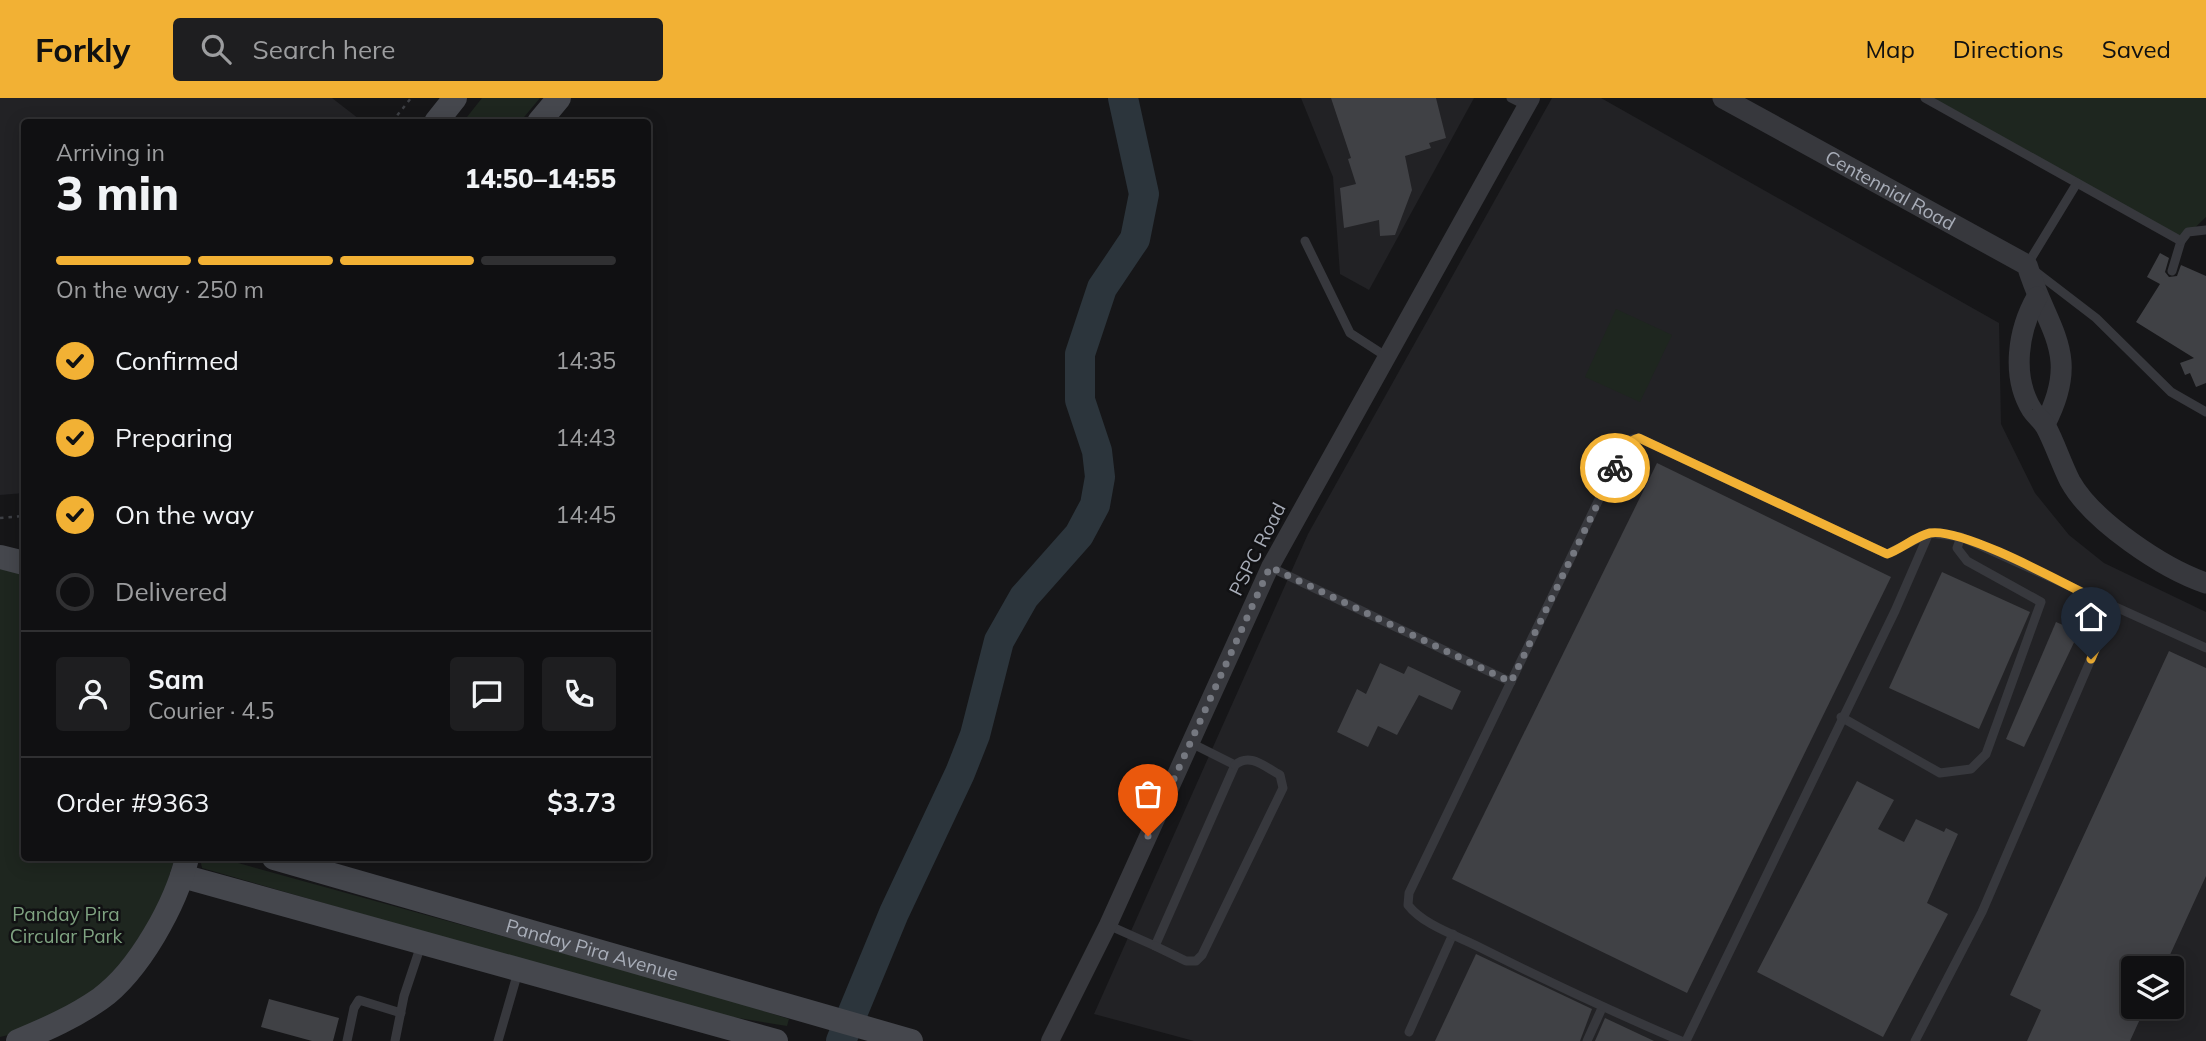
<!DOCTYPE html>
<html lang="en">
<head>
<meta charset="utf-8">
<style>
  body { margin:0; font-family:Mulish,sans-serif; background:#1e1e20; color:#f1f3f6; height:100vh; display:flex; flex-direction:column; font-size:26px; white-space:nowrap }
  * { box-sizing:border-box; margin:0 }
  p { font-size:23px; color:#9c9d9f }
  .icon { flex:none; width:38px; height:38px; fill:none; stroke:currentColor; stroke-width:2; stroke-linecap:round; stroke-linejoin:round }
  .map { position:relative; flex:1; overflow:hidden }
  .details { position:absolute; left:21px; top:21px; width:630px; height:742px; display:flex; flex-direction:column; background:#101012; border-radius:7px; box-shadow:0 4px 18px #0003,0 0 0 2px #303032 }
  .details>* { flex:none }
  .fabs { position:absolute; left:2121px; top:858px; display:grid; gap:14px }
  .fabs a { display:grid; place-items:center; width:63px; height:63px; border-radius:7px; background:#101012; box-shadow:0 4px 18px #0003,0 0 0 2px #303032; font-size:35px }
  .pin { position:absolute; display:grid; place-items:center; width:60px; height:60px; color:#fff; margin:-72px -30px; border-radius:50% 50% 50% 0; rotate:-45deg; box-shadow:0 0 7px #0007 }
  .pin .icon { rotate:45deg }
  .courier { position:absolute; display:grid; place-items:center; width:70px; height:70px; margin:-35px; border:5px solid #f2b134; border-radius:50%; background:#fff; color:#222; box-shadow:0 2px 9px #0007 }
  .overview em { font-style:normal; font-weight:800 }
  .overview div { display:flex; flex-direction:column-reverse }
  .overview { display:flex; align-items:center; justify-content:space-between; height:119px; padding:0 35px }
  h1 { font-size:46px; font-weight:800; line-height:52px }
  .bar { display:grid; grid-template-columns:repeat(4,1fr); gap:10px 7px; align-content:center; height:84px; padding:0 35px }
  .bar i { height:9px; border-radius:5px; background:#303032 }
  .bar .on { background:#f2b134 }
  .bar p { grid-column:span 4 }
  .line { display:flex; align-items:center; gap:18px; padding:0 35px; border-top:2px solid #303032 }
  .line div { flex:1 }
  .round { display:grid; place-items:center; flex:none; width:74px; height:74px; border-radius:7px; background:#1e1e20 }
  ol { padding:0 35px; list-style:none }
  li { display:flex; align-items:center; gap:21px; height:77px }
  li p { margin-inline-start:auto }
  li .icon { padding:7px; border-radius:50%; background:#f2b134; color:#111; stroke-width:4 }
  li:last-child { color:#9c9d9f }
  li i { width:38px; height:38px; border:4px solid #303032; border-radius:50% }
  header { display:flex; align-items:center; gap:42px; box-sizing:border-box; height:98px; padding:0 35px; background:#f2b134; color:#111 }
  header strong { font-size:33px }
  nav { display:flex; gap:38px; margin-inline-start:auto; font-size:24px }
  .search { width:490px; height:63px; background:#1e1e20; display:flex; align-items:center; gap:18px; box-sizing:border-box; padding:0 24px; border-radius:7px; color:#9c9d9f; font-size:26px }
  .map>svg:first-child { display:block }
</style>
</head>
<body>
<header>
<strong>Forkly</strong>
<div class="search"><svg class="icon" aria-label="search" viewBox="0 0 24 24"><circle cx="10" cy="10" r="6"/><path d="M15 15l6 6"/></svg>Search here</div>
<nav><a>Map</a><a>Directions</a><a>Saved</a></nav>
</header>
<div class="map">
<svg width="2206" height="943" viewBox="0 0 2206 943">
  <rect width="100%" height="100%" fill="#161618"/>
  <!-- built -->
  <g fill="#222225" fill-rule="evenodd">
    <path d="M0,0h332l31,24h-339v371l-24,2z"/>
    <path d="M1301,0h173l-105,192 -29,-16 -7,-97z"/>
    <path d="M1552,0h49l398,225 2,101 34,69 34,42 35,28 102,49v429h-1012l-100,-27 214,-480zM2133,870h39v38h-39z"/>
  </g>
  <!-- green -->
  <g fill="#1e261f">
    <path d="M482,0h58l-20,24h-57z"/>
    <path d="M1925,0h281v119l-25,24z"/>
    <path d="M1616,211l56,26 -32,67 -55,-25z"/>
    <path d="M0,470l24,7v283h151l-15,47 -32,49 -40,47 -54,28 -34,8z"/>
    <path d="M200,760h20l484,134 85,27 -2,7 -85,-14 -500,-144z"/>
  </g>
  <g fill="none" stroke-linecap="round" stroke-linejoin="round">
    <!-- river -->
    <path stroke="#2c353c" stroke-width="30" d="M841,943l53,-128 66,-140 15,-38 24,-94 25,-44 55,-62 16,-30 5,-28 -3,-26 -17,-51v-46l22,-66 33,-49 9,-45 -21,-96"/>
  </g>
  <!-- building -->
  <g fill="#404145">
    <path d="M1331,0h105l10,40 -17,5 2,5 -26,8 7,34 -17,45 -15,1 -1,-16 -35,8 -4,-40 16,-4 -8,-25 3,-1z"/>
    <path d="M2160,155l9,5 -4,14 4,5 8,-1 4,-11 25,11v107l-10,4 -6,-14 -5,2 -5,-12 14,-5 -58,-36 24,-38 -13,-7z"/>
    <path d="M1657,365l234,114 -204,416 -235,-114z"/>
    <path d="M1942,474l88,40 -51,117 -90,-41z"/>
    <path d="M2056,524l23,10 -55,115 -18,-8z"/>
    <path d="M2169,553l37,17v208l-42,92h-31v38h13l-16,35h-103l14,-31 -31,-15z"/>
    <path d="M1380,565l24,11 4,-8 53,25 -9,19 -33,-15 -22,40 -19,-9 -10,21 -31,-15 20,-43 9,5z"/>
    <path d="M1857,683l37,19 -16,29 26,13 12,-23 28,13 2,-4 12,6 -31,69 21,11 -65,123 -126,-65z"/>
    <path d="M1476,856l116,55 -12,32h-145z"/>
    <path d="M269,901l70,19 -6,23h-21l-51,-14z"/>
    <path d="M1605,920l49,23h-59z"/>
  </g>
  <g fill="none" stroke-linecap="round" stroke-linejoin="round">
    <!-- path -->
    <g stroke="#3d3f44" stroke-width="2.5" stroke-dasharray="3.5 5" stroke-linecap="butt">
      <path d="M392,24l19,-24"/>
      <path d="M0,420l24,-2"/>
    </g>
    <!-- service -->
    <g stroke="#37383d" stroke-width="9">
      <path d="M1511,0l16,8"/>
      <path d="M1925,0l256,143 -9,30"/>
      <path d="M2077,85l-50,82 69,53 75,74 35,20"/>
      <path d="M1305,143l45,92 37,24"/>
      <path d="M2181,143l7,-9 18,-2"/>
      <path d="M1270,469l241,115"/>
      <path d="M1841,619l99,56 31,-4 15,-15 55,-152 -74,-41 -10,-13 4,-11"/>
      <path d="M1108,827l47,21 80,-181 -44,-22"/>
      <path d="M1155,848l31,15h10l6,-6 81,-167 -3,-13c-15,-8 -30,-23 -45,-10"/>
      <path d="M1409,934l44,-98"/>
      <path d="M347,943l7,-33 5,-8 42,13"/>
      <path d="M395,943l9,-45 17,-51"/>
      <path d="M498,943l20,-69"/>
      <path d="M1587,943l15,-33"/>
      <path d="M1681,943c-68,-29 -134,-60 -200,-93 -23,-12 -58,-23 -73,-43l1,-12 193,-400 30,-54 7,-1 248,116 42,-21 32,4 245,111"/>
      <path d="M1686,943l209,-430 34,-78"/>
      <path d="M1915,943l67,-129 131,-304"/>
    </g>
    <!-- minor -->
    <path stroke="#37383d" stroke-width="18" d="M1050,943l58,-116 162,-358 261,-469"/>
    <!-- tertiary -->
    <g stroke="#37383d" stroke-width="21">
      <path id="s1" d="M1723,0l304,167c20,66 55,88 18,159"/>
      <path d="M2037,199c-19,33 -26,79 -5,113 4,6 10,10 14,17 9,17 15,36 24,54 22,40 94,88 136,102"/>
    </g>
    <!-- secondary -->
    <g stroke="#45474d" stroke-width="24">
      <path d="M436,24l19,-24"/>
      <path d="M539,24l20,-24"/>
      <path d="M0,459l24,6"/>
      <path id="s2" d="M274,760l637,183"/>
      <path d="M182,778l594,165"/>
      <path d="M18,943c29,-12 56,-24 82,-42 39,-28 76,-95 87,-141"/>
    </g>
  </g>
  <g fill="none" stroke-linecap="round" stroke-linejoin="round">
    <!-- done -->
    <path stroke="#757880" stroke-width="7" stroke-dasharray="0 12.6" d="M1148,738l122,-269 241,115 104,-214"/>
    <!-- route -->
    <path stroke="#f2b134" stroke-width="9" d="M1615,370c6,-12 10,-27 24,-30l248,116c14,-5 29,-18 43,-21 35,-6 147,58 183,75l-22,51"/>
  </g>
  <g text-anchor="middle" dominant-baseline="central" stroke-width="5" stroke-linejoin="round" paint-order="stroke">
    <!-- street labels -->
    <g font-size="19" fill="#a8adb8" stroke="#111113">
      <text stroke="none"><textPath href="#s1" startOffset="191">Centennial Road</textPath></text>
      <text transform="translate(1257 451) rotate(-63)">PSPC Road</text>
      <text stroke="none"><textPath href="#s2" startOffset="331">Panday Pira Avenue</textPath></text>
    </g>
    <!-- park labels -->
    <g font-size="19" fill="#7fa381" stroke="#111113">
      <text x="66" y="816">Panday Pira<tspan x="66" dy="22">Circular Park</tspan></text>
    </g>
  </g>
</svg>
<div class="fabs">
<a><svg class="icon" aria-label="layers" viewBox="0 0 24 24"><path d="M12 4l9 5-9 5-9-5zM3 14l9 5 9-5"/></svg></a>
</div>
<div class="pin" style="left:1148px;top:738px;background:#ea580c"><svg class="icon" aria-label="bag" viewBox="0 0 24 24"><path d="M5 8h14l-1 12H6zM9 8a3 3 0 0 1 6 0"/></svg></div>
<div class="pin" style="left:2091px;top:561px;background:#1f2937"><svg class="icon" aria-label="home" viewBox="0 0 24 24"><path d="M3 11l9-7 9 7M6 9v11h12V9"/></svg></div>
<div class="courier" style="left:1615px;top:370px"><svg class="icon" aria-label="bike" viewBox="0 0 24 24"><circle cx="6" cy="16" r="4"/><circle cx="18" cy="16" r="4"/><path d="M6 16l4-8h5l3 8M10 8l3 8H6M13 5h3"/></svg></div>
<section class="details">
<div class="overview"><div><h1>3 min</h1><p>Arriving in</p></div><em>14:50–14:55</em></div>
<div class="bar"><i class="on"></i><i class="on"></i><i class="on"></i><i></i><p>On the way · 250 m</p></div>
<ol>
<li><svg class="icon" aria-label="check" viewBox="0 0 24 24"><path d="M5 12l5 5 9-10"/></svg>Confirmed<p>14:35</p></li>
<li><svg class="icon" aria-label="check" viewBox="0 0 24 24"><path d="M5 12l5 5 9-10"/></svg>Preparing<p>14:43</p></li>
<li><svg class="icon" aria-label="check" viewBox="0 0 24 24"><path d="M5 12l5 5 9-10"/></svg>On the way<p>14:45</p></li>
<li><i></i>Delivered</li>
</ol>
<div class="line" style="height:126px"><a class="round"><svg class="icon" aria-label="person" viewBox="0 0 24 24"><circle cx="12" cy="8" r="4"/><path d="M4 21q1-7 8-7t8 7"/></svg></a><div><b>Sam</b><p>Courier · 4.5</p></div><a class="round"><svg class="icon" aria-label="chat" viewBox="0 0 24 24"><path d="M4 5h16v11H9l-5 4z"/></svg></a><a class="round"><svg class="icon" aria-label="phone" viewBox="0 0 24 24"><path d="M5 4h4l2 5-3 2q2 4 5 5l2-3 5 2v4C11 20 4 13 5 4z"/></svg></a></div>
<div class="line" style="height:91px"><div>Order #9363</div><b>$3.73</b></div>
</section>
</div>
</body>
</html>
